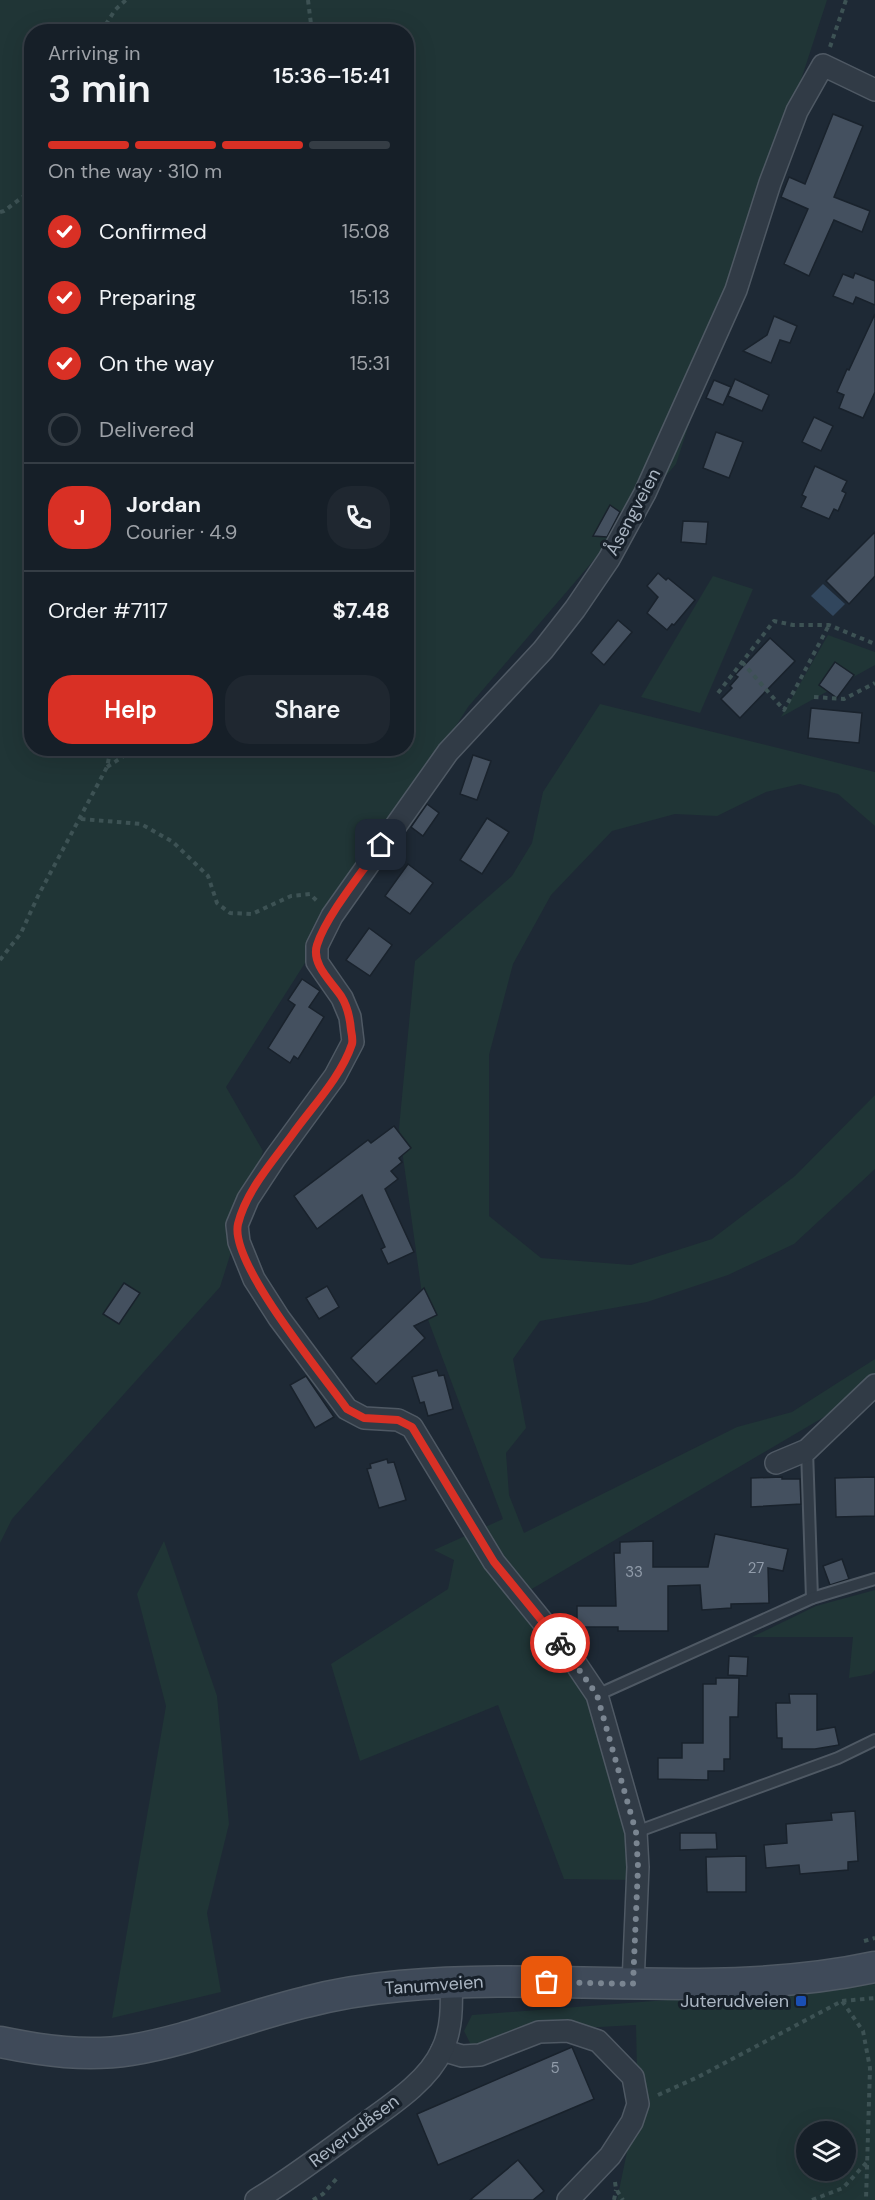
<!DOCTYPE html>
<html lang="en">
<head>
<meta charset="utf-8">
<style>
  body { margin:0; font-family:"DM Sans",sans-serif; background:#1f2730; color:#f1f3f6; height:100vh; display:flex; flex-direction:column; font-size:22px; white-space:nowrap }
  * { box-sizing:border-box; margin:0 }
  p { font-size:20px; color:#9ea2a8 }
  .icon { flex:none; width:33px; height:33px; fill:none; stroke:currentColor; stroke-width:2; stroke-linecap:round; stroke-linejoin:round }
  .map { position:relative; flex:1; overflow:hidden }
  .details { position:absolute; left:24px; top:24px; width:390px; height:732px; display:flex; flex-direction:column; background:#161f28; border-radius:24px; box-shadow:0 6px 24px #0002,0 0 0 2px #353d45 }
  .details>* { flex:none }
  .controls { position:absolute; left:796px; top:2121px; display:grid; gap:12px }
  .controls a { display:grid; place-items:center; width:60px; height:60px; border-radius:50%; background:#161f28; box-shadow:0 6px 24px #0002,0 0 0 2px #353d45; font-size:30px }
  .pin { position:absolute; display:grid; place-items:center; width:51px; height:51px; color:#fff; margin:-26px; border-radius:12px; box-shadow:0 3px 9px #0006 }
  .courier { position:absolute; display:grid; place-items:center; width:60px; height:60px; margin:-30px; border:4px solid #d93025; border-radius:50%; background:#fff; color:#222; box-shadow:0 2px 8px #0007 }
  .overview em { font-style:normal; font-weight:600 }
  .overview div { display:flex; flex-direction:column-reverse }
  .overview { display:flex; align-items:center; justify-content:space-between; height:102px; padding:0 24px }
  h1 { font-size:39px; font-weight:600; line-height:45px }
  .bar { display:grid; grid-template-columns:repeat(4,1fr); gap:9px 6px; align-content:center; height:72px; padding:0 24px }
  .bar i { height:8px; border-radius:4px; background:#353d45 }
  .bar .selected { background:#d93025 }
  .bar p { grid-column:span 4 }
  .line { display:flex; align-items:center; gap:15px; padding:0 24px; border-top:2px solid #353d45 }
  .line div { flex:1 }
  .round { display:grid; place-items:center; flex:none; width:63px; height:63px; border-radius:24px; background:#1f2730 }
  ol { padding:0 24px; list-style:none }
  li { display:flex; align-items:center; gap:18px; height:66px }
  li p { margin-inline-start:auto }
  li .icon { padding:6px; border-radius:50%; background:#d93025; color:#fff; stroke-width:4 }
  li:last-child { color:#9ea2a8 }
  li i { width:33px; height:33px; border:3px solid #353d45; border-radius:50% }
  .action { display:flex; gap:12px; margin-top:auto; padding:12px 24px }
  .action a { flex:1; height:69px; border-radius:24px; background:#d93025; color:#fff; font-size:24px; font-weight:600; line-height:69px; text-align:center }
  .action a+a { background:#1f2730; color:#f1f3f6 }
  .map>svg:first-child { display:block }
</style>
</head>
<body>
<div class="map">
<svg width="875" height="2200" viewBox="0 0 875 2200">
  <rect width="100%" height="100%" fill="#1e2935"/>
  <!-- green -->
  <g fill="#203536" fill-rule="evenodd">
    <path d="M0,0h827l-151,464 -208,243 -242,380 37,64 -43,136 -208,232 -12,24zM32,32h374v716h-374z"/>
    <path d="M713,576l40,13 -53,124 -59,-16z"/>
    <path d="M828,635l47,17v13l-94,52z"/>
    <path d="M600,704l275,68v54l-37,-32 -38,-10 -34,8 -49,24 -42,-2 -63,17 -61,64 -38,69 -24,91v161l52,42 90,7 81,-26 83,-63 80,-81v74l-81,75 -66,31 -81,27 -107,19 -27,38 13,69 -20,25 3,42 15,38 213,-106 55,-15 83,-53v28l-345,203 62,104 41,124 2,62 -71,-1 -66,-174 -138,56 -29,-97 117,-75 6,-29 -20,-10 69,-31 -79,-210 -25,-181 16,-167 97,-85 20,-33 11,-51z"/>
    <path d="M164,1541l53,155 12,128 -22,89 14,79 -109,26 54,-312 -29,-112z"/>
    <path d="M875,1590v80l-4,4 -22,4 4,-41h-101l64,-31z"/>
    <path d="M875,1984v216h-258l12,-58 9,-23 -2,-94 -125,7 -38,17 -9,-18 8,-16zM807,2132h39v38h-39z"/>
  </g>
  <!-- water -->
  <path fill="#31465d" d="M823,584l22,20 -12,12 -22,-20z"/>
  <!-- building -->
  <g fill="#44505f" stroke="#19222c" stroke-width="1.5">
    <path d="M833,114l30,12 -29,71 36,14 -8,21 -28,-12 -25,56 -25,-12 24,-55 -27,-12 8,-20 16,7z"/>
    <path d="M855,273l20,8v24l-19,-8 -3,7 -20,-8 10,-22 10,4z"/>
    <path d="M875,314v78l-12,26 -24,-10 5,-13 -7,-3 10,-23 2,1z"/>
    <path d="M774,316l23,10 -7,17 -10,-3 -9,23 -28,-12 24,-16z"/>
    <path d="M735,379l34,16 -7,16 -34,-15z"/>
    <path d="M714,380l17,7 -8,18 -17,-7z"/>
    <path d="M814,417l19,9 -12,25 -19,-9z"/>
    <path d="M716,432l27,10 -14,36 -26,-10z"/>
    <path d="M815,466l32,15 -5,10 4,2 -8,18 -4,-2 -5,10 -28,-12 5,-10 -4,-2z"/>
    <path d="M610,505l10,7 -13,25 -14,-1z"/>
    <path d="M683,521l25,1 -2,22 -25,-2z"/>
    <path d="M875,532v44l-26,28 -23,-23z"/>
    <path d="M658,573l8,7 2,-2 27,22 -21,25 -2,-1 -5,6 -20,-17 11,-16 -11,-11z"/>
    <path d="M618,620l14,12 -28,33 -13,-12z"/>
    <path d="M770,638l25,23 -55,57 -19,-19 11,-11 -2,-2 8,-9 -3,-2z"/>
    <path d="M835,662l19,13 -17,23 -18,-13z"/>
    <path d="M811,708l51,5 -3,30 -51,-5z"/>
    <path d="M473,755l18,6 -14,39 -17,-6z"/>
    <path d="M427,804l12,9 -16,23 -12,-9z"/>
    <path d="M487,818l22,14 -27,42 -22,-14z"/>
    <path d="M408,864l25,19 -23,31 -25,-18z"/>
    <path d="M369,928l23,17 -22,31 -24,-16z"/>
    <path d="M302,979l18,12 -11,16 15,10 -26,42 -4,-3 -4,7 -22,-15 27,-43 -7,-5z"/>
    <path d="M394,1126l17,22 -12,10 3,4 -11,9 7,8 -13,10 29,63 -26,12 -7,-15 4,-2 -23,-52 -45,34 -23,-33 74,-56 3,3z"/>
    <path d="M124,1283l16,10 -21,31 -16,-10z"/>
    <path d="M327,1286l12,21 -20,12 -13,-21z"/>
    <path d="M424,1288l13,27 -23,11 11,12 -49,46 -25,-26z"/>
    <path d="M437,1370l2,6 5,-1 9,34 -25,7 -4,-14 -4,1 -8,-26z"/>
    <path d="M306,1376l28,41 -19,11 -25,-43z"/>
    <path d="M387,1459l1,4 6,-1 12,38 -27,8 -12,-39 4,-1 -1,-4z"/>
    <path d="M782,1477v2h18l1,25 -50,3v-29z"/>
    <path d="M875,1477v39l-39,1 -1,-39z"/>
    <path d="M715,1534l73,15 -5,22 -15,-3 1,35 -38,1v4l-29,2 -2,-25 -32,1v45h-50v-4h-41v-21h39l-2,-53h6v-11l33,-1v26h55z"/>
    <path d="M842,1559l7,20 -19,6 -7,-19z"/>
    <path d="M729,1656l19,1 -1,19 -19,-1z"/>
    <path d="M716,1678h23l-1,39h-8v42h-6v12h-16v9l-50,-1v-21h24v-15h21v-59h13z"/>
    <path d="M789,1694h28v36l18,-3 4,18 -24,4h-33v-11h-5l-1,-35h14z"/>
    <path d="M855,1811l3,50 -10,1v8l-48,4 -1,-9 -33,3 -2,-23 23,-2 -1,-19 46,-4 -1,-7z"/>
    <path d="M680,1833h36l1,16 -37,1z"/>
    <path d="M746,1856v36h-39l-1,-35z"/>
    <path d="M572,2047l22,52 -156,66 -21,-51z"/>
    <path d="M518,2160l26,31 -11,9h-63z"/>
  </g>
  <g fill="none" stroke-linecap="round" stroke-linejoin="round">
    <!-- service casing -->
    <g stroke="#4f5964" stroke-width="14">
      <g id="service">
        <path d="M807,1450l5,148"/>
        <path d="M597,1695l215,-97 63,-19"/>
        <path d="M636,1832l202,-74 37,-18"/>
      </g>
    </g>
    <!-- minor casing -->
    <g stroke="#4f5964" stroke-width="24">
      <g id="minor">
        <path d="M776,1463l31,-13 68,-65"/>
        <path d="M633,1984l5,-117 -2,-35 -39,-137 -25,-37 -78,-96 -82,-135 -14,-7 -34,-2 -17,-9 -68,-91 -25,-39 -15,-37 -2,-17 11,-26 27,-41 60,-82 18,-34 -3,-25 -8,-19 -25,-36v-16l15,-30 116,-164 95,-102 32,-41 34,-50 36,-66 91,-203 34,-107 27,-72 26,-46 52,25"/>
        <path d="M442,2050l20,6 18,-1 59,-23 29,-1 30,10 35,36 5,27 -6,18 -22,34 -42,44"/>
        <path d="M256,2200c34,-21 66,-45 99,-69 28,-21 72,-47 87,-81 10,-20 10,-45 9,-68"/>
      </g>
    </g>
    <!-- secondary casing -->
    <g stroke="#4f5964" stroke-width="33">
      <path id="secondary" d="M0,2042c43,9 87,15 131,8 60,-10 116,-34 175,-48 30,-8 62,-13 94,-16 159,-15 317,15 475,-19"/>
    </g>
    <!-- path -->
    <g stroke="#3d5254" stroke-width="4" stroke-dasharray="4.5 4.5" stroke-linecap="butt">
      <path d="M308,0l4,32"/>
      <path d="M101,32l14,-22 11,-10"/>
      <path d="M830,47l16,-47"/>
      <path d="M0,212l4,-1 28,-21"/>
      <path d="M742,662l42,48 45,-85"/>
      <path d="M718,693l56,-72 19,4h36l46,19"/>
      <path d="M814,697l30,2 31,-16"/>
      <path d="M107,767l29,-19"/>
      <path d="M81,819l60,5 32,18 35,34 9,27 13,10 22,1 39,-18 19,-2 9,9"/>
      <path d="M0,960l21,-27 17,-37 69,-129 4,-19"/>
      <path d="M864,1941l11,-3"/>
      <path d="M842,2001l33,-3"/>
      <path d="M658,2095l40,-18 144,-76 21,30 7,37 -4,132"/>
      <path d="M615,2182l1,7 7,11"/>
      <path d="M313,2200l10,-6 16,-18"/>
      <path d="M614,2200l2,-10"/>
      <path d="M812,2200l31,-12 24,-26"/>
    </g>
    <!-- service -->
    <use href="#service" stroke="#313b46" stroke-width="10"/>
    <!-- minor -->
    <use href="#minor" stroke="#313b46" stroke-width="21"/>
    <!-- secondary -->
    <use href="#secondary" stroke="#3f4a59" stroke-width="30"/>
  </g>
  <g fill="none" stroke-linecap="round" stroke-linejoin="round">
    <!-- done -->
    <path stroke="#7a8591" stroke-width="6" stroke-dasharray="0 10.8" d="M547,1982l86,2 5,-117 -2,-35 -39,-137 -37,-52"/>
    <!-- route -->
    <path stroke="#d93025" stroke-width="8" d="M381,845c-18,26 -55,71 -64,100 -6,19 14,36 24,51 7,11 9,22 10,34 1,5 2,10 1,14 -11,33 -40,63 -60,91 -19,26 -46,56 -54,89 -9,39 85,151 109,185l17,9 34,2 14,7 82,135 66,81"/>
  </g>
  <!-- markers -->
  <rect fill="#1a4fb4" stroke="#17202a" stroke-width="2" x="795" y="1995" width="12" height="12" rx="3"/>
  <g text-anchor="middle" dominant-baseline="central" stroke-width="6" stroke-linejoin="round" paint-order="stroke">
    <!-- number labels -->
    <g font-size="15" fill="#919caa">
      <text x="756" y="1568">27</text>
      <text x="634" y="1572">33</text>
      <text x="555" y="2068">5</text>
    </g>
    <!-- street labels -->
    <g font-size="18" fill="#abb6c3" stroke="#17202a">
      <text transform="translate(633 512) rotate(-62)">Åsengveien</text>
      <text transform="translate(434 1985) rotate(-4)">Tanumveien</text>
      <text transform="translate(354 2131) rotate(-37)">Reverudåsen</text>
    </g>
    <!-- poi labels -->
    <g font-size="18" fill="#abb6c3" stroke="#17202a" text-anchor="end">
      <text x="789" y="2001">Juterudveien</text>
    </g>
  </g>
</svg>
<div class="controls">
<a><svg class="icon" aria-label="layers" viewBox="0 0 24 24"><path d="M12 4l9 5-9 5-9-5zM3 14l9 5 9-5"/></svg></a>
</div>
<div class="pin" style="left:547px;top:1982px;background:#ea580c"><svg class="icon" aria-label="bag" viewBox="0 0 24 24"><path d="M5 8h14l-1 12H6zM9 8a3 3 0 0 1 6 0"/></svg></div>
<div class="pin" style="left:381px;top:845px;background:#1f2937"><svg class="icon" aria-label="home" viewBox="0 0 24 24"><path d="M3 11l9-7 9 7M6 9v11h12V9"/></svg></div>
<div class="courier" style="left:560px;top:1643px"><svg class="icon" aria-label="bike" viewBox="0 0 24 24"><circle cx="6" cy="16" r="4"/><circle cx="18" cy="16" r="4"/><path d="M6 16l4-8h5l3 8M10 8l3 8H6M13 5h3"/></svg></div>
<section class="details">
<div class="overview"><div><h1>3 min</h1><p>Arriving in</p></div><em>15:36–15:41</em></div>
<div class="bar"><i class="selected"></i><i class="selected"></i><i class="selected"></i><i></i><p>On the way · 310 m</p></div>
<ol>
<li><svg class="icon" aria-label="check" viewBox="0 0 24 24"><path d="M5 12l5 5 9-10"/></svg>Confirmed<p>15:08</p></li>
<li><svg class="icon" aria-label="check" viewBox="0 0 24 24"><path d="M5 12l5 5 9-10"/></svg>Preparing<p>15:13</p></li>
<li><svg class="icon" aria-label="check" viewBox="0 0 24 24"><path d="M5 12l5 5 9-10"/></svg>On the way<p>15:31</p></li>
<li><i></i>Delivered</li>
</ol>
<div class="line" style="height:108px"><b class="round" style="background:#d93025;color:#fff">J</b><div><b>Jordan</b><p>Courier · 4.9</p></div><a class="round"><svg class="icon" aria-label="phone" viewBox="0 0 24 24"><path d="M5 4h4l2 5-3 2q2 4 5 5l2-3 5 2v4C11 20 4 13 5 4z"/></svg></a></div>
<div class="line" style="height:78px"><div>Order #7117</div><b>$7.48</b></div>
<div class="action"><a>Help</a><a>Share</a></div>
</section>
</div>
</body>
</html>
